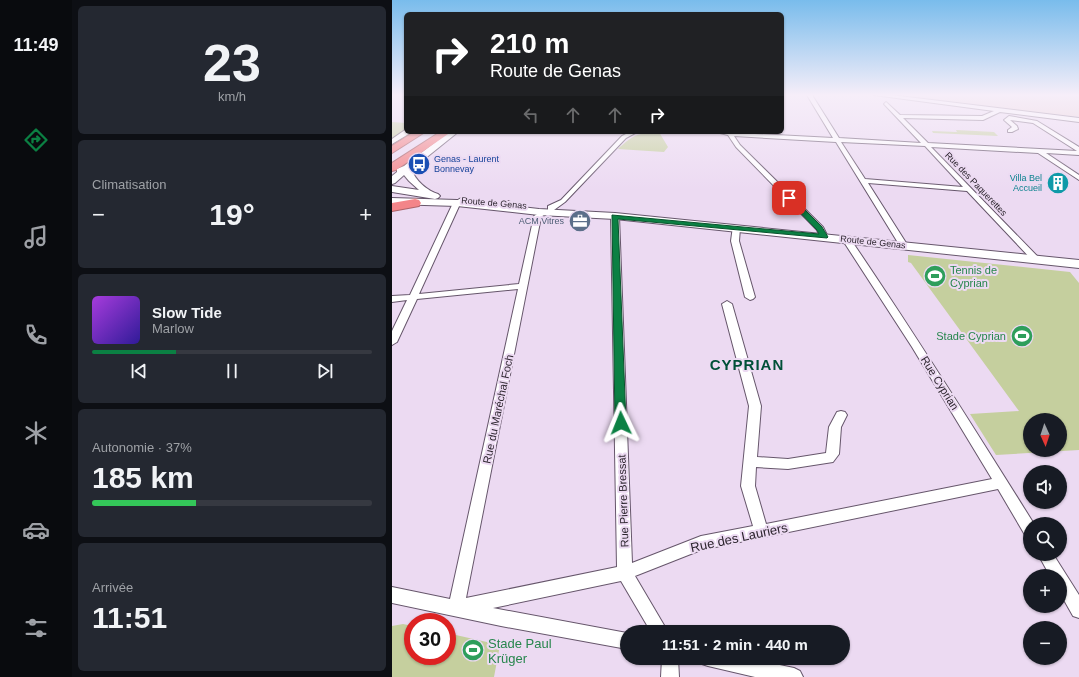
<!DOCTYPE html>
<html lang="fr">
<head>
<meta charset="utf-8">
<style>
  body { margin:0; font-family:Arial,sans-serif; background:#242831; color:#f1f3f6; height:100vh; display:flex; flex-direction:column; font-size:15px; white-space:nowrap }
  * { box-sizing:border-box; margin:0 }
  p { font-size:13px; color:#9ea1a6 }
  .icon { flex:none; width:22px; height:22px; fill:none; stroke:currentColor; stroke-width:2; stroke-linecap:round; stroke-linejoin:round }
  .map { position:relative; flex:1; overflow:hidden }
  .drawer { display:flex; flex-direction:column; gap:6px; padding:6px; background:#0d0f14; width:320px }
  .drawer>* { flex:none }
  .hud { position:absolute; left:12px; top:12px; width:380px; height:122px; border-radius:6px; box-shadow:0 1px 3px #0004; background:#202124; color:#fff; overflow:hidden }
  .needle { width:26px; rotate:177deg }
  .fabs { position:absolute; left:631px; top:413px; display:grid; gap:8px }
  .fabs a { display:grid; place-items:center; width:44px; height:44px; border-radius:50%; background:#171b24; box-shadow:0 1px 3px #0004; font-size:20px }
  .speed { position:absolute; left:12px; top:613px; display:flex; gap:8px; font-size:20px; font-weight:700; text-align:center }
  .speed>* { display:grid; place-content:center; width:52px; height:52px; border-radius:50%; background:#171b24; box-shadow:0 1px 3px #0004; line-height:1 }
  .speed .limit { border:6px solid #d22; background:#fff; color:#111 }
  .pin { position:absolute; display:grid; place-items:center; width:34px; height:34px; color:#fff; margin:-17px; border-radius:8px; box-shadow:0 2px 6px #0006 }
  .me { position:absolute; width:44px; margin:-22px; rotate:358deg; stroke-linejoin:round; filter:drop-shadow(0 0 3px #0008) }
  .turn { display:flex; align-items:center; gap:14px; height:84px; padding:0 20px; font-size:18px }
  .turn .icon { width:52px; height:52px; stroke-width:2.5 }
  .turn b { display:block; font-size:28px; line-height:34px }
  .lanes { display:flex; align-items:center; height:38px; padding:0 20px; background:#0003; justify-content:center; gap:20px; direction:ltr }
  .lanes .off { opacity:.35 }
  .big { font-size:30px; font-weight:800; line-height:1.1 }
  .drawer .card { flex:1; display:flex; flex-direction:column; justify-content:center; gap:6px; min-width:0; padding:0 14px; border-radius:6px; background:#242831 }
  .drawer .dial { align-items:center; gap:0 }
  .dial b { font-size:52px; line-height:1 }
  .song { display:flex; align-items:center; gap:12px }
  .cover { width:48px; height:48px; border-radius:6px; background:linear-gradient(135deg,hsl(280 70% 55%),hsl(250 70% 35%)) }
  .played { height:4px; border-radius:2px; background:linear-gradient(90deg,#0b8043 30%,#363941 30%) }
  .keys { display:flex; justify-content:space-around; direction:ltr }
  .heat { display:flex; justify-content:space-between; align-items:center; font-size:22px; direction:ltr }
  .charge { height:6px; border-radius:3px; background:linear-gradient(90deg,#34c759 37%,#363941 0) }
  .trip { position:absolute; left:228px; top:625px; width:230px; height:40px; border-radius:20px; background:#171b24; box-shadow:0 1px 3px #0004; font-weight:800; line-height:40px; text-align:center }
  main { display:flex; flex:1; min-height:0 }
  .menu { display:flex; flex-direction:column; width:72px; justify-content:space-around; align-items:center; background:#090b0e; color:#9ea1a6 }
  .menu .icon { width:28px; height:28px }
  .menu .current { color:#0b8043 }
  .menu b { font-size:18px; color:#f1f3f6 }
  .map>svg:first-child { display:block }
</style>
</head>
<body>
<main>
<nav class="menu">
<b>11:49</b>
<svg class="icon current" aria-label="directions" viewBox="0 0 24 24"><path d="M12 3l9 9-9 9-9-9zM9 14v-3h6M13 9l2 2-2 2"/></svg>
<svg class="icon" aria-label="music" viewBox="0 0 24 24"><path d="M9 18V5l10-2v13"/><circle cx="6" cy="18" r="3"/><circle cx="16" cy="16" r="3"/></svg>
<svg class="icon" aria-label="phone" viewBox="0 0 24 24"><path d="M5 4h4l2 5-3 2q2 4 5 5l2-3 5 2v4C11 20 4 13 5 4z"/></svg>
<svg class="icon" aria-label="climate" viewBox="0 0 24 24"><path d="M12 3v18M4 7l16 10M4 17L20 7"/></svg>
<svg class="icon" aria-label="car" viewBox="0 0 24 24"><path d="M5 17H2v-5l4-1 3-4h7l3 4 3 1v5h-3M9 17h6M6 11h13"/><circle cx="7" cy="17" r="2"/><circle cx="17" cy="17" r="2"/></svg>
<svg class="icon" aria-label="filters" viewBox="0 0 24 24"><path d="M4 7h16M4 17h16"/><circle cx="9" cy="7" r="2"/><circle cx="15" cy="17" r="2"/></svg>
</nav>
<section class="drawer">
<div class="card dial"><b>23</b><p>km/h</p></div>
<div class="card"><p>Climatisation</p>
<div class="heat"><a>−</a><b class="big">19°</b><a>+</a></div>
</div>
<div class="card">
<div class="song"><i class="cover"></i><div><b>Slow Tide</b><p>Marlow</p></div></div>
<div class="played"></div>
<div class="keys"><svg class="icon" aria-label="previous" viewBox="0 0 24 24"><path d="M18 5L8 12l10 7zM5 5v14"/></svg><svg class="icon" aria-label="pause" viewBox="0 0 24 24"><path d="M8 5v14M16 5v14"/></svg><svg class="icon" aria-label="next" viewBox="0 0 24 24"><path d="M6 5l10 7-10 7zM19 5v14"/></svg></div>
</div>
<div class="card"><p>Autonomie · 37%</p><b class="big">185 km</b><div class="charge"></div></div>
<div class="card"><p>Arrivée</p><b class="big">11:51</b></div>
</section>
<div class="map">
<svg width="687" height="677" viewBox="0 0 687 677">
  <rect width="100%" height="100%" fill="#ecdaf2"/>
  <path fill="#ead0d1" d="M 500,95 L 687,95 L 687,117 L 625,110 Z"/>
  <path fill="#c5cf9e" fill-rule="evenodd" d="M 0,122 L 14,123 L 14,130 L 0,138 Z
    M 564,130 L 602,132 L 606,136 L 541,133 L 540,131 L 565,132 Z
    M 261,132 L 267,132 L 276,147 L 272,152 L 226,149 C 239,137 243,134 261,132 Z
    M 516,255 L 678,272 L 687,283 L 687,450 L 604,455 L 578,414 L 627,411 L 519,263 L 516,262 ZM 638,420 L 668,420 L 668,450 L 638,450 Z
    M 11,624 L 21,626 L 21,656 L 55,656 L 55,633 L 108,645 L 102,677 L 0,677 L 0,626 Z"/>
  <g fill="none" stroke-linecap="round" stroke-linejoin="round">
    <g stroke="#66566b" stroke-width="2">
      <path id="street" d="M 415,95 L 420,95 L 447,138 L 529,143 L 492,104 L 494,102 L 508,115 L 590,116 L 602,111 L 482,95 L 499,95 L 687,118 L 687,122 L 608,112 L 591,120 L 511,118 L 536,143 L 685,151 L 641,123 L 618,120 L 625,126 L 626,129 L 620,132 L 616,132 L 616,130 L 620,127 L 612,120 L 617,116 L 645,121 L 687,147 L 687,155 L 654,153 L 687,175 L 687,180 L 646,153 L 539,147 L 648,259 L 644,261 L 641,261 L 575,191 L 476,183 L 516,246 L 512,248 L 508,246 L 444,142 L 342,136 L 348,145 L 431,227 L 436,237 L 432,239 L 429,239 L 425,230 L 344,147 L 336,135 L 324,132 L 441,138 ZM 449,142 L 533,146 L 571,187 L 473,179 Z
        M 238,132 L 245,132 L 234,138 L 173,202 L 162,210 L 156,210 L 156,206 L 169,200 L 230,136 Z
        M 69,198 L 72,200 L 68,204 L 27,294 L 127,284 L 142,216 L 152,210 L 156,212 L 149,217 L 74,598 L 225,567 L 219,216 L 223,214 L 227,216 L 240,563 L 309,536 L 361,526 L 349,486 L 357,406 L 330,304 L 335,301 L 340,304 L 369,406 L 365,457 L 396,459 L 434,453 L 437,427 L 445,412 L 449,411 L 453,412 L 455,415 L 449,427 L 447,454 L 441,462 L 396,469 L 364,467 L 363,486 L 374,524 L 600,479 L 520,347 L 450,239 L 454,237 L 457,237 C 521,331 582,428 642,524 L 638,524 L 638,536 L 633,535 L 606,489 L 309,550 L 243,576 L 276,632 L 259,632 L 229,581 L 101,608 L 235,633 L 235,649 L 109,626 L 0,603 L 0,587 L 58,599 L 126,289 L 25,299 L 5,342 L 0,345 L 0,331 L 15,300 L 0,302 L 0,296 L 18,295 L 61,203 Z
        M 116,201 L 118,202 L 118,204 L 98,209 L 94,207 Z
        M 341,226 L 344,226 L 348,228 L 347,241 L 363,297 L 361,299 L 358,300 L 353,297 L 339,241 Z
        M 646,554 L 661,554 L 687,595 L 687,618 L 681,616 L 668,593 L 668,576 L 658,576 Z
        M 270,658 L 286,658 L 287,677 L 269,677 Z
        M 308,658 L 355,658 L 402,668 L 408,671 L 411,677 L 363,677 L 316,666 L 310,664 Z"/>
    </g>
    <g stroke="#66566b" stroke-width="2">
      <path id="secondary" d="M 13,130 L 14,132 L 20,132 L 0,144 L 0,139 Z
        M 57,132 L 66,132 L 20,169 C 22,180 36,191 46,194 L 48,196 L 46,198 L 43,199 L 0,192 L 0,186 L 27,190 L 17,181 L 12,175 L 3,183 L 0,184 L 0,176 L 5,172 L 5,169 L 12,166 Z
        M 0,198 L 65,200 L 147,209 L 223,213 L 687,260 L 687,268 L 223,219 L 147,215 L 65,206 L 0,204 Z"/>
    </g>
    <g stroke="#ad6369" stroke-width="2">
      <path id="highway" d="M 22,132 L 33,132 L 0,153 L 0,146 Z
        M 48,132 L 59,132 L 4,170 L 0,171 L 0,163 Z
        M 23,199 L 27,200 L 29,203 L 27,206 L 0,211 L 0,203 Z"/>
    </g>
    <use href="#street" fill="#fff" fill-rule="evenodd"/>
    <use href="#secondary" fill="#fff" fill-rule="evenodd"/>
    <use href="#highway" fill="#f38589" fill-rule="evenodd"/>
  </g>
  <linearGradient id="sky" x2="0" y2="1"><stop stop-color="#79bcec"/><stop offset="0.5" stop-color="#f6eef9"/><stop offset="1" stop-color="#f6eef9" stop-opacity="0"/></linearGradient>
  <rect width="687" height="190" fill="url(#sky)"/>
  <path fill="#0b8043" stroke="#07532c" d="M 395,196 L 399,196 L 430,227 L 436,237 L 435,238 L 226,219 L 234,423 L 233,426 L 229,427 L 225,426 L 223,423 L 220,215 L 427,234 L 425,230 L 395,199 Z"/>
  <defs>
    <g id="bus-disc" transform="scale(1.15)"><circle r="9.5" fill="#1a4fb4" stroke="#ecdaf2"/><path d="M-5-6H5V4H4V6H2V4H-2V6H-4V4H-5ZM-3.5-4V0h7V-4ZM-3.5 1.2v1.5H-2V1.2ZM2 1.2v1.5H3.5V1.2Z" fill="#fff"/></g>
    <g id="building-disc" transform="scale(1.15)"><circle r="9.5" fill="#0f9aa8" stroke="#ecdaf2"/><path d="M-4-6H4V6H1V3H-1V6H-4ZM-2.5-4.3h1.7v1.8h-1.7ZM.8-4.3h1.7v1.8H.8ZM-2.5-1h1.7V.8h-1.7ZM.8-1h1.7V.8H.8Z" fill="#fff"/></g>
    <g id="office-disc" transform="scale(1.15)"><circle r="9.5" fill="#5c6f8a" stroke="#ecdaf2"/><path d="M-6-3h4V-5.5h4V-3h4V5H-6ZM-1-4.5V-3h2v-1.5ZM-6 0V1H6V0Z" fill="#fff"/></g>
    <g id="stadium-disc" transform="scale(1.15)"><circle r="9.5" fill="#2e9e5b" stroke="#ecdaf2"/><path d="M0-5a6.5 5 0 1 0 0 10a6.5 5 0 1 0 0-10ZM-3.5-1.8h7v3.6h-7Z" fill="#fff"/></g>
  </defs>
  <g fill-rule="evenodd">
    <use href="#bus-disc" x="27" y="164"/>
    <use href="#building-disc" x="666" y="183"/>
    <use href="#office-disc" x="188" y="221"/>
    <use href="#stadium-disc" x="543" y="276"/>
    <use href="#stadium-disc" x="630" y="336"/>
    <use href="#stadium-disc" x="81" y="650"/>
  </g>
  <g text-anchor="middle" stroke-width="4" stroke-linejoin="round" paint-order="stroke">
    <g font-size="9" fill="#164399" stroke="#ecdaf2" text-anchor="start">
      <text x="42" y="162">Genas - Laurent<tspan x="42" dy="10">Bonnevay</tspan></text>
    </g>
    <g font-size="9" fill="#0d838f" stroke="#ecdaf2" text-anchor="end">
      <text x="650" y="181">Villa Bel<tspan x="650" dy="10">Accueil</tspan></text>
    </g>
    <g font-size="9" fill="#2c252e" stroke="#ecdaf2">
      <text transform="translate(584 184) rotate(46)" y="3">Rue des Paquerettes</text>
      <text transform="translate(102 203) rotate(5)" y="3">Route de Genas</text>
      <text transform="translate(481 242) rotate(6)" y="3">Route de Genas</text>
    </g>
    <g font-size="9" fill="#4e5e75" stroke="#ecdaf2" text-anchor="end">
      <text x="172" y="224">ACM Vitres</text>
    </g>
    <g font-size="11" fill="#27864d" stroke="#ecdaf2" text-anchor="start">
      <text x="558" y="274">Tennis de<tspan x="558" dy="13">Cyprian</tspan></text>
      <text x="614" y="340" text-anchor="end">Stade Cyprian</text>
    </g>
    <g font-size="11" fill="#2c252e" stroke="#ecdaf2">
      <text transform="translate(548 383) rotate(58)" y="4">Rue Cyprian</text>
      <text transform="translate(106 409) rotate(-78)" y="4">Rue du Maréchal Foch</text>
      <text transform="translate(231 501) rotate(-92)" y="4">Rue Pierre Bressat</text>
    </g>
    <g font-size="13" fill="#2c252e" stroke="#ecdaf2">
      <text transform="translate(347 537) rotate(-12)" y="5">Rue des Lauriers</text>
    </g>
    <g font-size="13" fill="#27864d" stroke="#ecdaf2" text-anchor="start">
      <text x="96" y="648">Stade Paul<tspan x="96" dy="15">Krüger</tspan></text>
    </g>
    <g font-size="15" font-weight="bold" letter-spacing="1" fill="#005038" stroke="#ecdaf2">
      <text x="355" y="370">CYPRIAN</text>
    </g>
  </g>
</svg>
<div class="fabs">
<a><svg class="needle" viewBox="-14 -14 28 28"><path d="M0-13l5 13h-10z" fill="#e53935"/><path d="M0 13l5-13h-10z" fill="#9ea1a6"/></svg></a>
<a><svg class="icon" aria-label="sound" viewBox="0 0 24 24"><path d="M4 9h4l5-4v14l-5-4H4zM17 9q2 3 0 6"/></svg></a>
<a><svg class="icon" aria-label="search" viewBox="0 0 24 24"><circle cx="10" cy="10" r="6"/><path d="M15 15l6 6"/></svg></a>
<a>+</a>
<a>−</a>
</div>
<div class="speed"><div class="limit">30</div></div>
<div class="pin" style="left:397px;top:198px;background:#d93025"><svg class="icon" aria-label="arrive" viewBox="0 0 24 24"><path d="M6 21V4h12l-3 4 3 4H6"/></svg></div>
<svg class="me" style="left:229px;top:423px" viewBox="-20 -20 40 40"><path d="M0-17L14 15 0 8-14 15z" fill="#0b8043" stroke="#fff" stroke-width="4"/></svg>
<div class="trip">11:51 · 2 min · 440 m</div>
<div class="hud">
<div class="turn"><svg class="icon" aria-label="right" viewBox="0 0 24 24"><path d="M7 20v-9h11M14 6l5 5-5 5"/></svg><div><b>210 m</b>Route de Genas</div></div>
<div class="lanes"><svg class="icon off" aria-label="left" viewBox="0 0 24 24"><path d="M17 20v-9H6M10 6l-5 5 5 5"/></svg><svg class="icon off" aria-label="ahead" viewBox="0 0 24 24"><path d="M12 20V5M6 11l6-6 6 6"/></svg><svg class="icon off" aria-label="ahead" viewBox="0 0 24 24"><path d="M12 20V5M6 11l6-6 6 6"/></svg><svg class="icon" aria-label="right" viewBox="0 0 24 24"><path d="M7 20v-9h11M14 6l5 5-5 5"/></svg></div>
</div>
</div>
</main>
</body>
</html>
